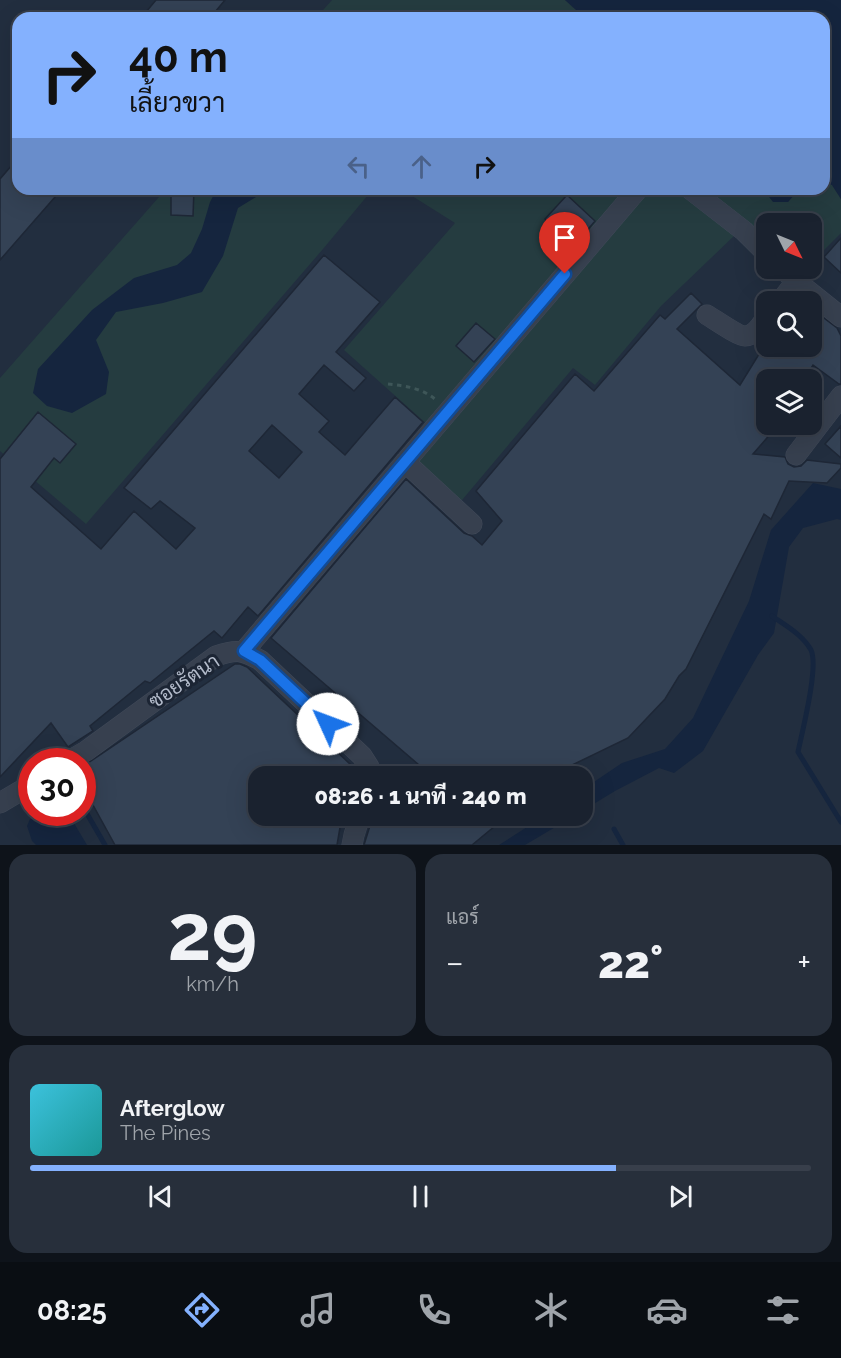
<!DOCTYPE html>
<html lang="th">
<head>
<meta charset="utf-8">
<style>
  body { margin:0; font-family:Raleway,Sarabun,sans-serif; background:#272f3b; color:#f1f3f6; height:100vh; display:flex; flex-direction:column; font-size:22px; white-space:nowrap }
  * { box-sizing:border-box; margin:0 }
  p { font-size:20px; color:#9fa4aa }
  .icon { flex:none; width:33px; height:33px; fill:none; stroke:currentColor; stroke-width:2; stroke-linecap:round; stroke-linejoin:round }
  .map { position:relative; height:845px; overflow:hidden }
  .details { display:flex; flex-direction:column; gap:9px; padding:9px; background:#0e131a; flex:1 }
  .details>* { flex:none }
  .guide { position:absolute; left:12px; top:12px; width:818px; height:183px; border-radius:18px; box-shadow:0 6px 24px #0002,0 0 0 2px #383f4b; background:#84b1fe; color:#111; overflow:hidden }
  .needle { width:39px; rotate:133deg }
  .tools { position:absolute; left:756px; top:213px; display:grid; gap:12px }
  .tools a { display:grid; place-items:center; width:66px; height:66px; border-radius:12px; background:#1a222f; box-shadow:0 6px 24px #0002,0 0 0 2px #383f4b; font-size:30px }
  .speed { position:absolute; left:18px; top:748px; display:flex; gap:12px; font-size:30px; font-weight:700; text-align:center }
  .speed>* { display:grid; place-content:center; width:78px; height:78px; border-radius:50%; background:#1a222f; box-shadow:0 6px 24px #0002,0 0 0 2px #383f4b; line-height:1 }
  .speed .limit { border:9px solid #d22; background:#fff; color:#111 }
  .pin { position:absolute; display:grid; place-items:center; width:51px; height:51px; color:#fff; margin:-62px -26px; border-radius:50% 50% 50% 0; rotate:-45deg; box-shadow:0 0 6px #0007 }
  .pin .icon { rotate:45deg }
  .me { position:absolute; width:66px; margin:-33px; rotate:313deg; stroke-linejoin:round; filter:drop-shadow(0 0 4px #0008) }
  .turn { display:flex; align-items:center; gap:21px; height:126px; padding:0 18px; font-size:27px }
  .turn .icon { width:78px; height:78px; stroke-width:2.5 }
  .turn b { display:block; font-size:42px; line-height:51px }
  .lanes { display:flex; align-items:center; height:57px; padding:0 18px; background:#0003; justify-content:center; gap:30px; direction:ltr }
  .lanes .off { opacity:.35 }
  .big { font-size:45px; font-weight:800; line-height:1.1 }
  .details .widget { flex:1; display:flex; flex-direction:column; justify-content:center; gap:9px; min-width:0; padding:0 21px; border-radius:18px; background:#272f3b }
  .details .dial { align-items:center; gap:0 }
  .dial b { font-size:78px; line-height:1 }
  .song { display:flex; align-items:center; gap:18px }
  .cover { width:72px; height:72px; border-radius:9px; background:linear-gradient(135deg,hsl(190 70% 55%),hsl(180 70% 35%)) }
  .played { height:6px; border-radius:3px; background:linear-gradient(90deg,#84b1fe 75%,#383f4b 75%) }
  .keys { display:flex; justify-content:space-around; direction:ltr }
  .heat { display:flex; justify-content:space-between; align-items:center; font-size:33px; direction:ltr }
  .details .tiles { flex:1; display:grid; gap:9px; grid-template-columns:1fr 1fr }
  .widget:last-child { grid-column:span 2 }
  .trip { position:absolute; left:248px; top:766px; width:345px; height:60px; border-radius:18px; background:#1a222f; box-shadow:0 6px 24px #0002,0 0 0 2px #383f4b; font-weight:800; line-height:60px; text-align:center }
  .menu { display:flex; height:96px; justify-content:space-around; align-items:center; background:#0a0e13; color:#9fa4aa }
  .menu .icon { width:42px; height:42px }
  .menu .on { color:#84b1fe }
  .menu b { font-size:27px; color:#f1f3f6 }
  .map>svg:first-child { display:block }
</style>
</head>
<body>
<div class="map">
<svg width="841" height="845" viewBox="0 0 841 845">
  <rect width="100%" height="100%" fill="#222e3f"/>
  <path fill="#253c40" d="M 332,0 L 565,0 L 585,18 L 316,18 Z
    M 824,182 L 832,185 L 841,199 L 841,233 L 812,262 L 812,224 L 766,224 L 766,239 L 703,189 L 763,189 L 774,202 L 788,202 L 799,189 L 824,189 Z
    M 166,189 L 373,189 L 323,249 L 86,524 L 0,451 L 0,378 Z
    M 401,189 L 640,189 L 430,427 L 344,350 L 455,223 Z
    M 649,189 L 676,189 L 735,235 L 661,306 L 595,385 L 573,368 L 452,512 L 403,473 Z"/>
  <path fill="#15253e" d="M 565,0 L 841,0 L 841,199 L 832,185 L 824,182 L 824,18 L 585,18 Z
    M 217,189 L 269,189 L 238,208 L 223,256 L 202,292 L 163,303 L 116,312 L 96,340 L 109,372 L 106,394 L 72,413 L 47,406 L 33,393 L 38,369 L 92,310 L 134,278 L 177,265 L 191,253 L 202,229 L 210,202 Z
    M 763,189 L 799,189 L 788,202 L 773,202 Z
    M 813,483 L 841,489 L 841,520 L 837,519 L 803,528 L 789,547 L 774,633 L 758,655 L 703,751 L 674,773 L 659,768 L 615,791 L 582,811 L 582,790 L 622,763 L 665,749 L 693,718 L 749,601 L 771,530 Z
    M 38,813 L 68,813 L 87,845 L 36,845 L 32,841 L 27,826 L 30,819 Z
    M 544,816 L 574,816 L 525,845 L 499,845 Z"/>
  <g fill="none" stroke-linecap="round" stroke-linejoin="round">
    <path stroke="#15253e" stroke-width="5" d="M 772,616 C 785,625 803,635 811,650 C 819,667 802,732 798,752 L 841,822
      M 82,805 L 105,845
      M 614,829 L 623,845"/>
  </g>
  <path fill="#344255" stroke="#1e2736" stroke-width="1.5" fill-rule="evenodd" d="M 156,0 L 225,0 L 210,18 L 141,18 Z
    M 18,158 L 18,189 L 62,189 L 0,260 L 0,179 Z
    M 171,189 L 194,189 L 193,216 L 171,215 Z
    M 567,195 L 595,221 L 574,246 L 545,219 Z
    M 841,238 L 841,273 L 824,257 Z
    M 324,255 L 380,302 L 336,352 L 366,378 L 354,391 L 324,365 L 299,394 L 329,421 L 319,432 L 345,455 L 395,397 L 423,422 L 258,616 L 248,607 L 222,638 L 214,631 L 150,683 L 145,681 L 90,726 L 93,731 L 68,747 L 51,723 L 0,777 L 0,459 L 38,412 L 76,444 L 60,463 L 54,458 L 31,487 L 101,549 L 134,511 L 176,549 L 195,528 L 160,501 L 151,509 L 124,488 ZM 272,425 L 302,452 L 279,478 L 249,451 Z
    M 691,293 L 702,304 L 677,329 L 740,385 L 764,346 L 812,346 L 812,309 L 837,328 L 841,336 L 841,384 L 839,384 L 813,365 L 804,380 L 766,380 L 766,424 L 779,424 L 753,454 L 785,457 L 788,464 L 794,467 L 801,466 L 807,460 L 841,464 L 841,468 L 827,483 L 789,481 L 771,519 L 764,514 L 686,669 L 679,676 L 665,699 L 628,738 L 568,767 L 556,777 L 433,777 L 271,638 L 406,479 L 464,533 L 472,536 L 482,545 L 502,521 L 476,491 L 575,374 L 594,391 L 660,315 L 665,319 Z
    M 476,323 L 495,339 L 474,362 L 456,346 Z
    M 841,426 L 841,458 L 825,444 Z
    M 235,664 L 240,664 L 247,667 L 351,765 L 349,777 L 258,777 L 258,816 L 342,816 L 337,845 L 115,845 L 82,785 L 82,767 Z
    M 373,816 L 507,816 L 472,845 L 364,845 Z"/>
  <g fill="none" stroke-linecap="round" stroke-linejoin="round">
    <g stroke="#404958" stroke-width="21">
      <path id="minor" d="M 690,189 L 744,231 L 766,253
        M 782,268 L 796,281 L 841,317
        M 780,302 L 796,281
        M 707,315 C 714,319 738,336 745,336 C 755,336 761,325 766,318
        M 796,455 L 841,396
        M 405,462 L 472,524
        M 244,651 L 638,189
        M 67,762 L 86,751 L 216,656 C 237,649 241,650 260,660 L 362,756 L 369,767 L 371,777
        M 0,803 L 32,784
        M 352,845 L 354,835 L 360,816"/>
    </g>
    <path stroke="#3e5658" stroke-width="3" stroke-dasharray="4.5 4.5" stroke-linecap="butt" d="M 388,384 C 406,386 422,388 436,400"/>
    <use href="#minor" stroke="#37404f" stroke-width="20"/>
  </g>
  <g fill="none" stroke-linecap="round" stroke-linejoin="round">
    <g stroke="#114b97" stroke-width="15">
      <path id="route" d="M 328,724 L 260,660 L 244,651 L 565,274"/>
    </g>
    <use href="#route" stroke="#1a73e8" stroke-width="10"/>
  </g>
  <g text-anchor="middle" stroke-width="6" stroke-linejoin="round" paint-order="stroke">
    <g font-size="20" fill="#b3bbca" stroke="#1c2534">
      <text transform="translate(184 681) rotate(-34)" y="7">ซอยรัตนา</text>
    </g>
  </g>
</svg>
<div class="tools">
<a><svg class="needle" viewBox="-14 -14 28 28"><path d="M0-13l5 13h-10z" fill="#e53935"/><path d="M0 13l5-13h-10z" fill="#9fa4aa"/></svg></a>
<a><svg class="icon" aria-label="search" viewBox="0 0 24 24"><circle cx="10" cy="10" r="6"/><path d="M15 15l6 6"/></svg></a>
<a><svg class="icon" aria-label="layers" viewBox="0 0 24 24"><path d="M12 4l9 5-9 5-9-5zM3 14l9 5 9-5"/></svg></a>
</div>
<div class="speed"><div class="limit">30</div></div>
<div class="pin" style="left:565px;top:274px;background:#d93025"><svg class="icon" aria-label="arrive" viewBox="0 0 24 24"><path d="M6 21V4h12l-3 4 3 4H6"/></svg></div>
<svg class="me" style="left:328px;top:724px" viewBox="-20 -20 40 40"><circle r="19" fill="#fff"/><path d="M0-13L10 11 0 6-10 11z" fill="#1a73e8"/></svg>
<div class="trip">08:26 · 1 นาที · 240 m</div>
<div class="guide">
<div class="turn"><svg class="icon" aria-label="right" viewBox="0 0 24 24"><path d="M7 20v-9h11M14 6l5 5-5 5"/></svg><div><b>40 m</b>เลี้ยวขวา</div></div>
<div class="lanes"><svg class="icon off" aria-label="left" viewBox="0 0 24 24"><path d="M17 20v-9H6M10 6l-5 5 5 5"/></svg><svg class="icon off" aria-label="ahead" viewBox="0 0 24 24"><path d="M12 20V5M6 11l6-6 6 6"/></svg><svg class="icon" aria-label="right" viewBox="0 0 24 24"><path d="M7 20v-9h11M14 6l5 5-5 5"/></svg></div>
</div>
</div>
<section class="details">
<div class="tiles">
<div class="widget dial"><b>29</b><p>km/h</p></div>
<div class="widget"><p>แอร์</p>
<div class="heat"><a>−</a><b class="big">22°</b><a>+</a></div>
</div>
<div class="widget">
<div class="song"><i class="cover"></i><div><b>Afterglow</b><p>The Pines</p></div></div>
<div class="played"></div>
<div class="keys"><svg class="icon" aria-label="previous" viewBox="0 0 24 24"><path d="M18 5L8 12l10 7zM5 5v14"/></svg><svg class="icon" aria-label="pause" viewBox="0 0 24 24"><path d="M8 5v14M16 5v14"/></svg><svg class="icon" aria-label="next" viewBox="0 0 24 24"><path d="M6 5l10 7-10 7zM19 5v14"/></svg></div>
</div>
</div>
</section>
<nav class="menu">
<b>08:25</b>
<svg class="icon on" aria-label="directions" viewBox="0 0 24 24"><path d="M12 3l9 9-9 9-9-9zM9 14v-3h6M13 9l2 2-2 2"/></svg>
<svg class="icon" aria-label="music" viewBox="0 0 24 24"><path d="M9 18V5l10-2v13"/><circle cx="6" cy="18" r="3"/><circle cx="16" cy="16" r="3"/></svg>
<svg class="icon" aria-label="phone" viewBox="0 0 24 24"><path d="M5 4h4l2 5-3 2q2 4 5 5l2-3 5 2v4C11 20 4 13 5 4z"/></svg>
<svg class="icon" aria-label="climate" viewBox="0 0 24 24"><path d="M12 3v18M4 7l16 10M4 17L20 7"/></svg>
<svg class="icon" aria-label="car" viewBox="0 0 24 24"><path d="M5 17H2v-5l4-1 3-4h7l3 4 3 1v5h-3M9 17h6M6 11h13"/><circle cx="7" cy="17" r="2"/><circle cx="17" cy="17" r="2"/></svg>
<svg class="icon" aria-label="filters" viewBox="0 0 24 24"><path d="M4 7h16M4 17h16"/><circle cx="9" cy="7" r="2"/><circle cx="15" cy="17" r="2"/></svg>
</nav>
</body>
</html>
